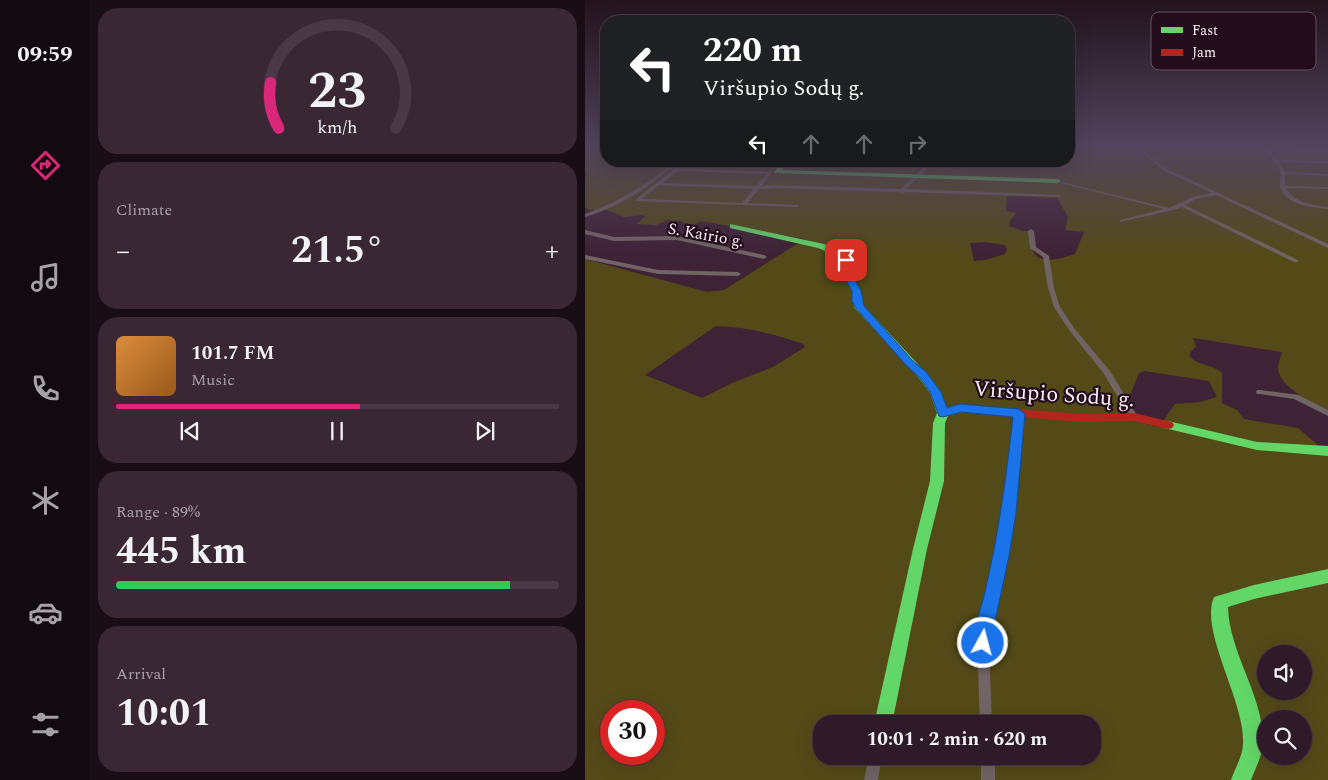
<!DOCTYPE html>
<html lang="en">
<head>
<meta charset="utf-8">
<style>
  body { margin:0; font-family:Spectral,serif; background:#3a2734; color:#f1f3f6; height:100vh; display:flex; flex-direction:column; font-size:19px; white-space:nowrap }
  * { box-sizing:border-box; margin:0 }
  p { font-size:16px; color:#a7a1a8 }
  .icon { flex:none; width:28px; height:28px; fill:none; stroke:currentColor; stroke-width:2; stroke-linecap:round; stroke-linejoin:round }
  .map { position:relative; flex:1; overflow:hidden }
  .details { display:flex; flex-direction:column; gap:8px; padding:8px; background:#190e16; width:495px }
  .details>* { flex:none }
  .top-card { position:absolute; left:15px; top:15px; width:475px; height:152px; border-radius:20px; box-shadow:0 5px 20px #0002,0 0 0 1px #493845; background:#202124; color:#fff; overflow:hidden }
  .fabs { position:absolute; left:672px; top:645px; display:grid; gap:10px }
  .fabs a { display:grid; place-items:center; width:55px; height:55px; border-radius:50%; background:#2e1a28; box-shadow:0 5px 20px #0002,0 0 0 1px #493845; font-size:25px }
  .speed { position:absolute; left:15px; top:700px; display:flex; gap:10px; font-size:25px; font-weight:700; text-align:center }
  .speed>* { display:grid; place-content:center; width:65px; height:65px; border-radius:50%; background:#2e1a28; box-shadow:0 5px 20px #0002,0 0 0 1px #493845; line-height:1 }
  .speed .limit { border:8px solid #d22; background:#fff; color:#111 }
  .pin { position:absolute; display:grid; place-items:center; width:42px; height:42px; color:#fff; margin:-21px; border-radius:10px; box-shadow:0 2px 8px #0006 }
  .me { position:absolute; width:55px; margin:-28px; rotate:7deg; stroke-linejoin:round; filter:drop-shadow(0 0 4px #0008) }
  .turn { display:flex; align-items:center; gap:18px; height:105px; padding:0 20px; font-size:22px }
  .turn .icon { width:65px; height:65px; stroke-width:2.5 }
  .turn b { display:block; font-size:35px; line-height:42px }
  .lanes { display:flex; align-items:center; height:48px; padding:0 20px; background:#0003; justify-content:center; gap:25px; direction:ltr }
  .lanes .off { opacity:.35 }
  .big { font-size:38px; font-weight:700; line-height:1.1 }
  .details .tile { flex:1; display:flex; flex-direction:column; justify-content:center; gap:8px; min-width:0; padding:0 18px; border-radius:20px; background:#3a2734 }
  .details .dial { align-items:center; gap:0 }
  .dial svg { height:130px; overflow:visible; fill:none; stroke:#493845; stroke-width:7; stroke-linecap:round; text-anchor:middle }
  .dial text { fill:#f1f3f6; stroke:none }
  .song { display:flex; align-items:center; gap:15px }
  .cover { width:60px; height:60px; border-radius:8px; background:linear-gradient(135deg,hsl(30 70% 55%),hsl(30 70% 35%)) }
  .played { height:5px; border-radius:2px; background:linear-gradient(90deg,#db2777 55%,#493845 55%) }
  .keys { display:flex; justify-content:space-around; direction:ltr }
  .heat { display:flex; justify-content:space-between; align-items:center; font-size:28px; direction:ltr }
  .charge { height:8px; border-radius:4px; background:linear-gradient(90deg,#34c759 89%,#493845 0) }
  .trip { position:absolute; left:228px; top:715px; width:288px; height:50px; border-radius:20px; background:#2e1a28; box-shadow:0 5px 20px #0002,0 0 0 1px #493845; font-weight:700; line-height:50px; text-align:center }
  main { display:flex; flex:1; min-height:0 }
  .dock { display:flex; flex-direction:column; width:90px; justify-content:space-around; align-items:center; background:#120a10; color:#a7a1a8 }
  .dock .icon { width:35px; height:35px }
  .dock .selected { color:#db2777 }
  .dock b { font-size:22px; color:#f1f3f6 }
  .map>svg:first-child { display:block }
</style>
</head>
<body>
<main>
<nav class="dock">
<b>09:59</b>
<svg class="icon selected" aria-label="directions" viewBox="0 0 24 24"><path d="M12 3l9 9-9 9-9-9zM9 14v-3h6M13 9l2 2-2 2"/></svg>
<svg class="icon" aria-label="music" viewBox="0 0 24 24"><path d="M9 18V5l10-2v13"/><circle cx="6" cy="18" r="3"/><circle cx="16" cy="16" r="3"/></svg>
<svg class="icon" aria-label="phone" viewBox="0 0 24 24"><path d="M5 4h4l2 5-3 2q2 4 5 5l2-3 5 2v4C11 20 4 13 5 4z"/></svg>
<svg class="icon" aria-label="climate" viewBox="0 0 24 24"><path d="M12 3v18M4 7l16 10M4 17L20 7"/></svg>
<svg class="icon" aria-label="car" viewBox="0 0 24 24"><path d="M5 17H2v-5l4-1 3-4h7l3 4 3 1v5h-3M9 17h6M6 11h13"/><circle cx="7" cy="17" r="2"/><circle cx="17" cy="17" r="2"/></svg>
<svg class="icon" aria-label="filters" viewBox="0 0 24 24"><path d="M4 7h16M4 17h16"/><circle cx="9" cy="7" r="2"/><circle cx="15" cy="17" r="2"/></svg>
</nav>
<section class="details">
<div class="tile dial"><svg viewBox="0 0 100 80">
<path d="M14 69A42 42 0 1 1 86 69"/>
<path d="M14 69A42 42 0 0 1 9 41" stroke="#db2777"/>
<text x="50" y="56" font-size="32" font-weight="700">23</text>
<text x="50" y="72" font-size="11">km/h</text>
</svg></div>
<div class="tile"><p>Climate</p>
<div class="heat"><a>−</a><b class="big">21.5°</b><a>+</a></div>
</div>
<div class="tile">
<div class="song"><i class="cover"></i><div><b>101.7 FM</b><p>Music</p></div></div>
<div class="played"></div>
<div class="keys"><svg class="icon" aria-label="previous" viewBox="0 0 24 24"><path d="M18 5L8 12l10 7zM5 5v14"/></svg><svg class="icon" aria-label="pause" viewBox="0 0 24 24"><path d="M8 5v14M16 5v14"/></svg><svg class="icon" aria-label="next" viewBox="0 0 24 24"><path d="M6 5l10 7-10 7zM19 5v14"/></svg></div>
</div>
<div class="tile"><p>Range · 89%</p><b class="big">445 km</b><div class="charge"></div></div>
<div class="tile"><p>Arrival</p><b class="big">10:01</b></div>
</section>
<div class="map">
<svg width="743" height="780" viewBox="0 0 743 780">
  <rect width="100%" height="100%" fill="#3e2235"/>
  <path fill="#544a18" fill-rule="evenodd" d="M 0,147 L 21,147 L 21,161 L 484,161 L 484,147 L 743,147 L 743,410 C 728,402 694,388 693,368 C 693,363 696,357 697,352 L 608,338 L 611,346 L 605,353 L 605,357 C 615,366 627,364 637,373 L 637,403 L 652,410 L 659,419 L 713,428 L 736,448 L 743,447 L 743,780 L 0,780 L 0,259 L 122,292 L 139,290 L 220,239 L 116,221 L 108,225 L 100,224 L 97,221 L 83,220 L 71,225 L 51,224 L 60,217 L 59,215 L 39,217 L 22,210 L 5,210 L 0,207 L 0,177 L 3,175 L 0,172 ZM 422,196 L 472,198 L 483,217 L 480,230 L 499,232 L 490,254 C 463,263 445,266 444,231 L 438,231 L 424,226 L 425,221 L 431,213 L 421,211 ZM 399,242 L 420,245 L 422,250 L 420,254 L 400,260 L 389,261 L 385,243 ZM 131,326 C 162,327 189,334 218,344 L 220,347 L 188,367 L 147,383 L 117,398 L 60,375 ZM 559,371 L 624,381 L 632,397 L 615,402 L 590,404 L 574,427 L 536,418 L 554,373 ZM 681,654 L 719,654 L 719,691 L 681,691 ZM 26,711 L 69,711 L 69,754 L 26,754 ZM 681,719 L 719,719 L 719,756 L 681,756 ZM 236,724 L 506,724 L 506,756 L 236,756 Z"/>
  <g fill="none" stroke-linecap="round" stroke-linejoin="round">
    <path fill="#716464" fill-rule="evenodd" d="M 550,147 L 554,147 L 580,168 L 743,244 L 743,248 L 631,195 L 611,199 L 600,205 L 713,260 L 713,262 L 709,262 L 597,207 L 592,209 L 535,222 L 535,220 L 579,209 L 475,183 L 477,182 L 584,208 L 608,197 L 627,193 L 578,170 Z
      M 679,147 L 743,150 L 743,152 L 685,150 L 692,160 L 743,161 L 743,163 L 694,162 L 700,172 L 743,174 L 743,176 L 700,174 L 700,186 L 743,187 L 743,189 L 701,188 C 709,203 728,205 743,207 L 743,209 C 727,207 700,206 695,186 C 694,181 697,176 695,170 C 691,162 683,155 679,147 Z
      M 90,161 L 95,161 L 87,168 L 186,172 L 186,174 L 176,186 L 179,186 L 181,185 L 316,189 L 342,164 L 277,161 L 328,161 L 479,166 L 481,167 L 479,168 L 347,164 L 321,189 L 476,195 L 476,196 L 474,197 L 319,192 L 316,193 L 314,192 L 187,188 L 185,189 L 174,189 L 162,203 L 211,205 L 213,205 L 213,207 L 51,201 L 51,199 L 88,170 L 84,170 C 59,190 31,208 0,217 L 0,214 C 33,202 63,184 90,161 ZM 93,171 L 182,174 L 171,186 L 77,183 ZM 74,185 L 169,189 L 157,203 L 57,199 Z
      M 104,161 L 159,163 L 178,161 L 159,165 Z
      M 446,229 L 449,231 L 451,247 L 464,256 L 469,288 L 475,307 L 489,328 L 525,371 L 553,417 L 552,419 L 546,419 L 519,374 L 484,330 L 469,307 L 463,288 L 458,257 L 445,248 L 443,231 Z
      M 0,230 L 29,237 L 92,236 L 179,255 L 182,257 L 179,259 L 92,240 L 29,241 L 0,234 Z
      M 0,255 L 73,270 L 153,272 L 156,274 L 153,276 L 73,274 L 0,259 Z
      M 672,390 L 675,390 L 714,395 L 743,410 L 743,416 L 709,399 L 675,394 L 672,394 L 671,392 Z
      M 434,411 L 438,414 L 429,513 L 422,556 L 406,618 L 404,643 L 407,724 L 395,724 L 392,643 L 396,618 L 412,556 L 419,513 L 430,414 Z
      M 284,756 L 297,756 L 293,780 L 279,780 Z
      M 396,756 L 410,756 L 410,780 L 396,780 Z"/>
    <path fill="#63d668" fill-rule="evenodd" d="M 198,161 L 204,161 L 197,170 L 473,179 L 476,181 L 473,183 L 190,173 L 189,172 Z
      M 145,224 L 239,244 L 261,253 L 268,264 L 270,280 L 276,291 L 279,306 L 342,374 L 356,392 L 362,408 L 375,404 L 419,408 L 425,412 L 419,416 L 375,412 L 363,416 L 360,423 L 359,481 L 342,549 L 307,724 L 289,724 L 328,549 L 345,481 L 348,423 L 352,413 L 345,393 L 334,378 L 269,307 L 268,291 L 262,280 L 260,264 L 255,257 L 233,248 L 145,228 Z
      M 583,421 L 672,442 L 743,446 L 743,456 L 672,450 L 579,428 L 577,425 L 579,422 Z
      M 743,569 L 743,583 L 669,599 L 643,607 C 644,655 683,702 677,747 C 676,759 670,769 666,780 L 646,780 C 650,768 658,756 658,743 C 660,701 614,631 629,597 L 669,585 Z"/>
    <path fill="#b3261e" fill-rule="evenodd" d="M 419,408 L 495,414 L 549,413 L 587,422 L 589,425 L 587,428 L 583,429 L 549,421 L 495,422 L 415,415 L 413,412 L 415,409 Z"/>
  </g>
  <linearGradient id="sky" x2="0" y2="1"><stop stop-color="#22131d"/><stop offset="0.57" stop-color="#52445c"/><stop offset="1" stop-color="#52445c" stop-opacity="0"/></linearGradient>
  <rect width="743" height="256" fill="url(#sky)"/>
  <path fill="#1a73e8" stroke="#114b97" d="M 261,257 L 265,260 L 270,280 L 276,291 L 279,306 L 327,360 L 342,373 L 356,392 L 362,408 L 375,404 L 434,409 L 440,414 L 431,513 L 424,556 L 404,649 L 398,651 L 392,649 C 386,635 394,614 398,600 C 413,539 421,479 428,417 L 376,412 L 358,417 L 354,416 L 345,392 L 335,378 L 320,364 L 270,307 L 267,301 L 267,291 L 261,280 L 257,260 Z"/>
  <g text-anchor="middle" stroke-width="4.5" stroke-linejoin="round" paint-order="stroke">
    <g font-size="16" fill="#fef0f8" stroke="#230c1b">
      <text transform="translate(121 234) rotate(10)" y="6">S. Kairio g.</text>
    </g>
    <g font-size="22" fill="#fef0f8" stroke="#230c1b">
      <text transform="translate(469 393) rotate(4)" y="8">Viršupio Sodų g.</text>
    </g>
  </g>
  <rect x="566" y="12" width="165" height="58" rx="8" fill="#230c1b" stroke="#65505d" stroke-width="1"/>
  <rect x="576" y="27" width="22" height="6" fill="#63d668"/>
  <rect x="576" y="49" width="22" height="7" fill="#b3261e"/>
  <g font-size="14" fill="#fef0f8">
    <text x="607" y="35">Fast</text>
    <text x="607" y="57">Jam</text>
  </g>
</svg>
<div class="fabs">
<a><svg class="icon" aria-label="sound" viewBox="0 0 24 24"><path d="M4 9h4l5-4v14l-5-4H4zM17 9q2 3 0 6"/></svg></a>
<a><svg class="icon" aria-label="search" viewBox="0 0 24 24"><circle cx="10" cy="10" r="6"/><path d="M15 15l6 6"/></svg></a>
</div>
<div class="speed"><div class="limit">30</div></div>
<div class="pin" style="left:261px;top:260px;background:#d93025"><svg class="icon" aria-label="arrive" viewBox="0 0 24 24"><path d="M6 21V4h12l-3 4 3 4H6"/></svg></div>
<svg class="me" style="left:398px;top:643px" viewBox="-20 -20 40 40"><circle r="17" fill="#1a73e8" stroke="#fff" stroke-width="3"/><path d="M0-11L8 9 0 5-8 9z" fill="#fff"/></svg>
<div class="trip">10:01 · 2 min · 620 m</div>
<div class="top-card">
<div class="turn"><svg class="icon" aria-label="left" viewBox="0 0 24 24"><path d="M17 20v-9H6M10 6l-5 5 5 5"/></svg><div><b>220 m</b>Viršupio Sodų g.</div></div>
<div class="lanes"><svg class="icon" aria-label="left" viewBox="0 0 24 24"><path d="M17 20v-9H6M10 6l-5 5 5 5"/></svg><svg class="icon off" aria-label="ahead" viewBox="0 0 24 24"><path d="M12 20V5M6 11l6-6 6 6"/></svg><svg class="icon off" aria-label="ahead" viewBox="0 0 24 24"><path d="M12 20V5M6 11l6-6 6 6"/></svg><svg class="icon off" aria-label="right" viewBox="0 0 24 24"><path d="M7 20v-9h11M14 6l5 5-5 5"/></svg></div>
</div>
</div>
</main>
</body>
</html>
